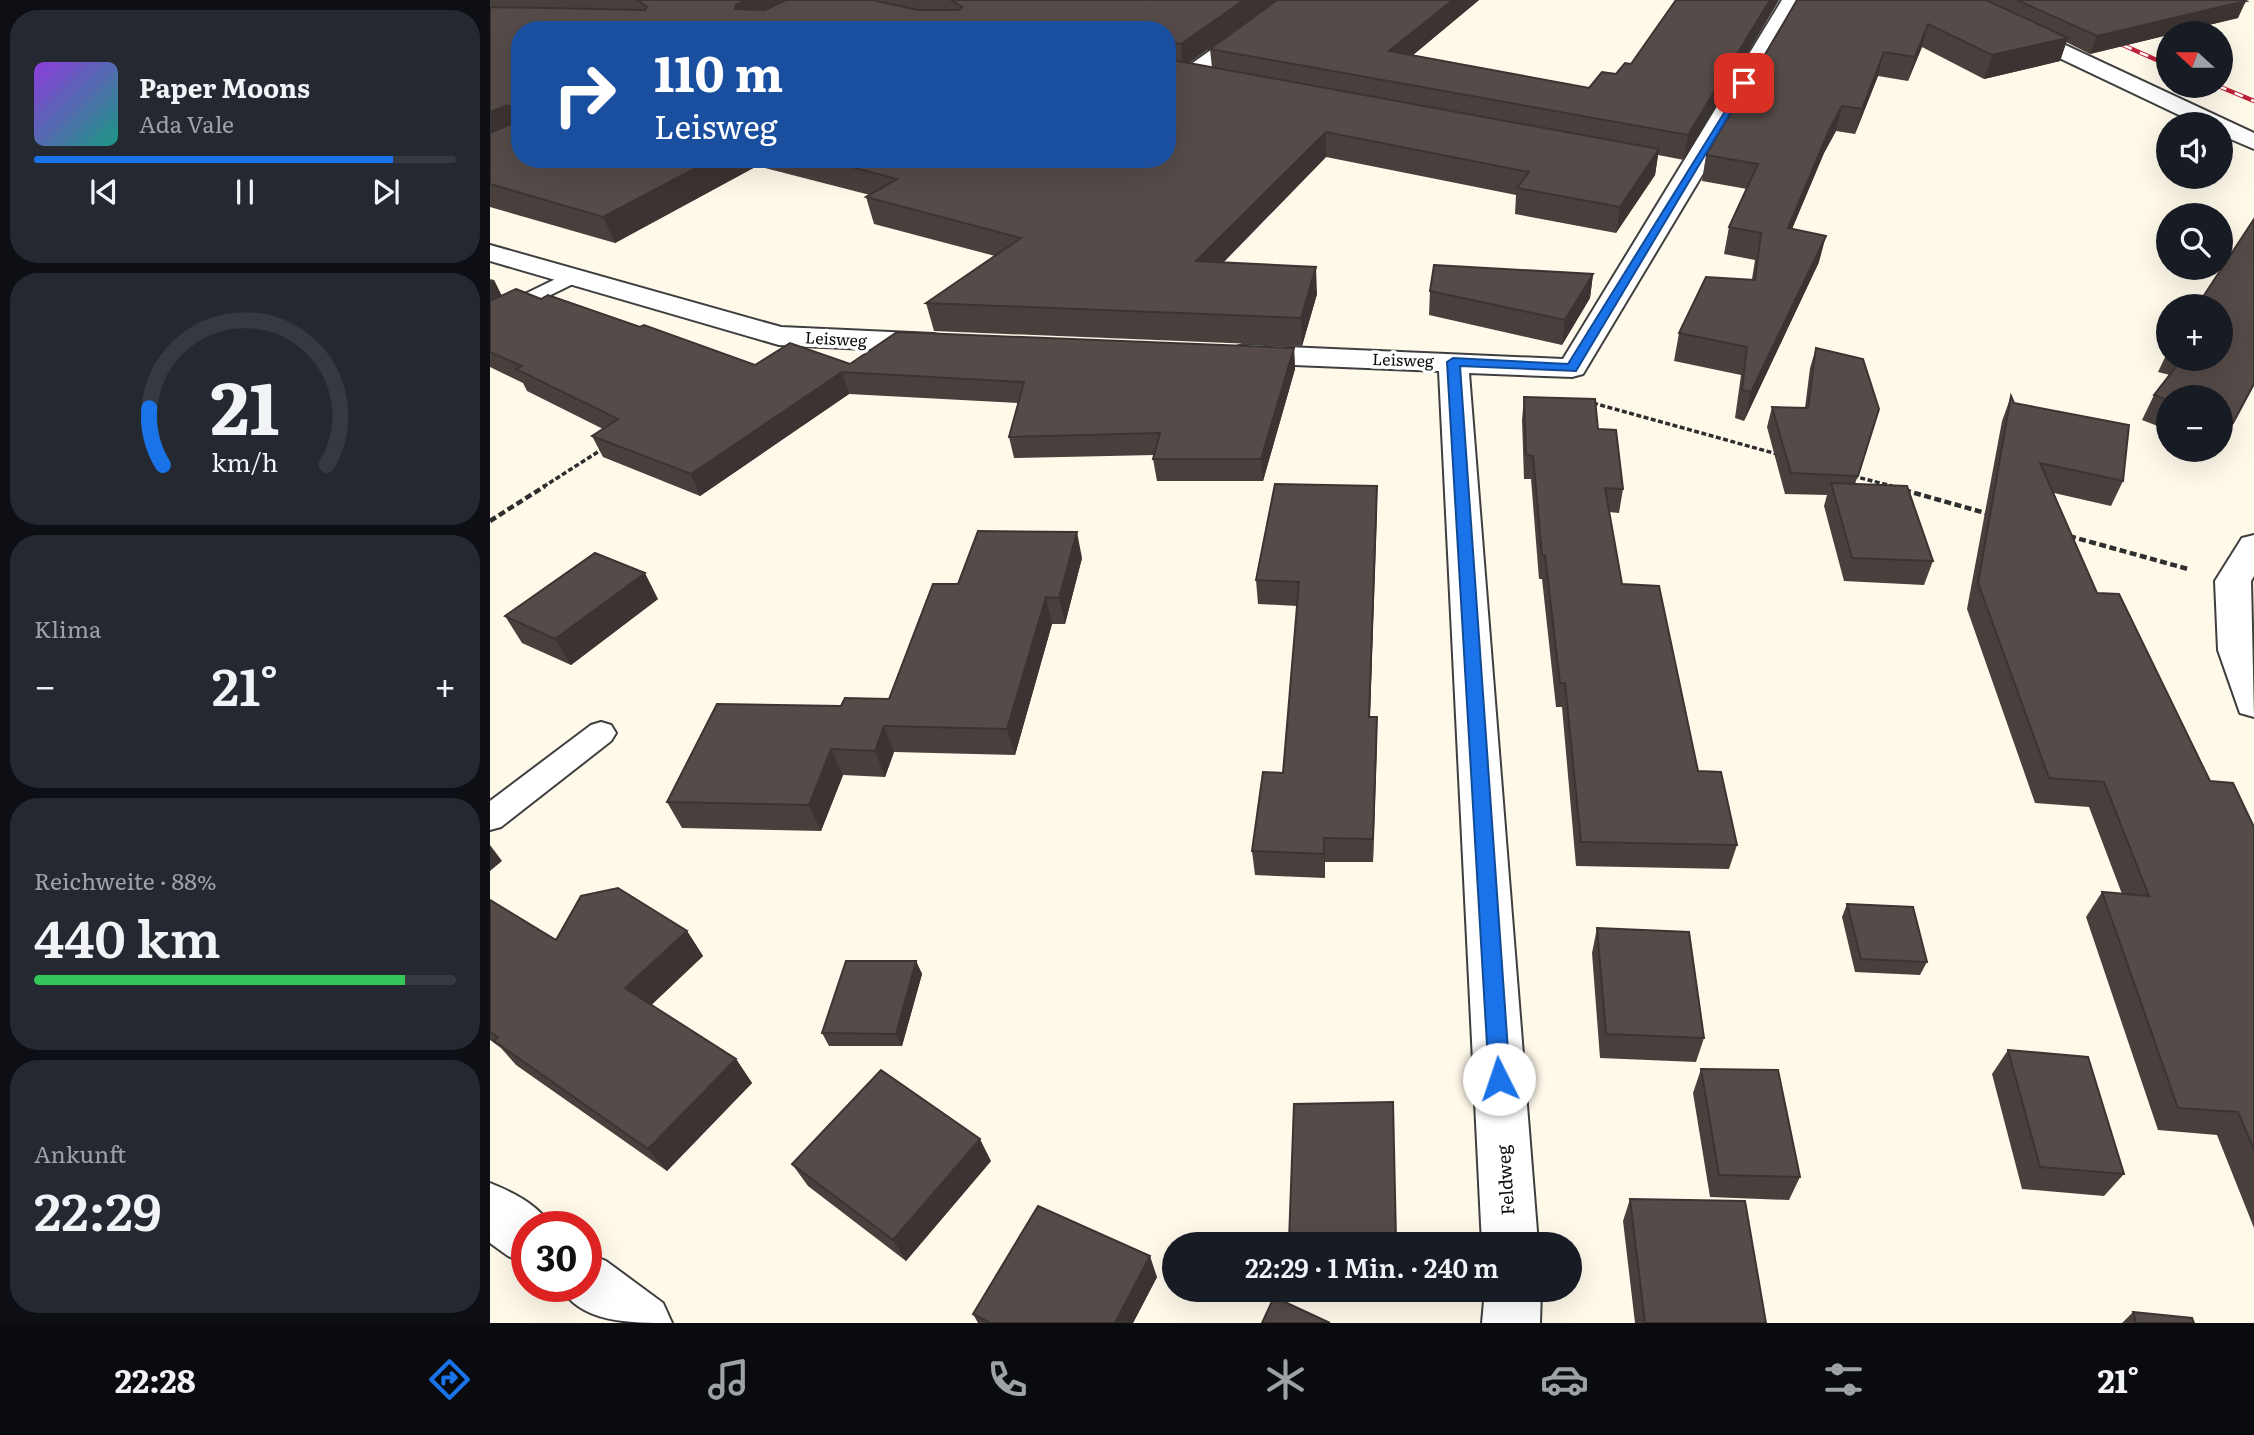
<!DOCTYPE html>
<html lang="de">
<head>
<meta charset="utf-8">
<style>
  body { margin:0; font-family:Literata,serif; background:#242831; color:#f1f3f6; height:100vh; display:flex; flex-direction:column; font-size:26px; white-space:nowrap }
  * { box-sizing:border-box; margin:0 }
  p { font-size:23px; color:#9ea1a6 }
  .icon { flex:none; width:38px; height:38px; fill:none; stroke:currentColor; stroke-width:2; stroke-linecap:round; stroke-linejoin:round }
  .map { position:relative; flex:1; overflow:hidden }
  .drawer { display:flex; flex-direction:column; gap:10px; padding:10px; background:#0d0f14; width:490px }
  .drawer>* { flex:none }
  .top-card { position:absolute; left:21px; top:21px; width:665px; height:147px; border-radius:28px; box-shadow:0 7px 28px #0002; background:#1a4fa0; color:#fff; overflow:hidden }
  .needle { width:46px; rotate:291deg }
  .controls { position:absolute; left:1666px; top:21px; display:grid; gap:14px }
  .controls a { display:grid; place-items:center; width:77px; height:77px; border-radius:50%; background:#171b24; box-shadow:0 7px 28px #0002; font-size:35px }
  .speed { position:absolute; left:21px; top:1211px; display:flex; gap:14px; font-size:35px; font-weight:700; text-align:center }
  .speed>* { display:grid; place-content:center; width:91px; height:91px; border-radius:50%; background:#171b24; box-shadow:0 7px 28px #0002; line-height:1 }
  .speed .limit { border:10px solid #d22; background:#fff; color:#111 }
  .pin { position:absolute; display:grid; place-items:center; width:60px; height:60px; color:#fff; margin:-30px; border-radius:14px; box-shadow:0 4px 10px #0006 }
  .me { position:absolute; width:77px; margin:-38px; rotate:356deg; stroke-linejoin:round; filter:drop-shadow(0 0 5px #0008) }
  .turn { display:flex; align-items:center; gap:24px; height:147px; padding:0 28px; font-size:32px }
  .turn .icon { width:91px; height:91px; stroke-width:2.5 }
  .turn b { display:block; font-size:49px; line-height:60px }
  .big { font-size:52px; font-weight:600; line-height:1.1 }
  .drawer .card { flex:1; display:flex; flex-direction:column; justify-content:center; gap:10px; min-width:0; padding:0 24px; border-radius:28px; background:#242831 }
  .drawer .dial { align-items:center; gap:0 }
  .dial svg { height:182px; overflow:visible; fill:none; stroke:#363941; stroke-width:7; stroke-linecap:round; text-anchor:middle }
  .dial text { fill:#f1f3f6; stroke:none }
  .song { display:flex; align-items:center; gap:21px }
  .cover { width:84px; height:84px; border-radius:10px; background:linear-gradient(135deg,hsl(270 70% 55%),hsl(170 70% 35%)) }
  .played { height:7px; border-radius:4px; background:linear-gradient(90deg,#1a73e8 85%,#363941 85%) }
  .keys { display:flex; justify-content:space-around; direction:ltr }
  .heat { display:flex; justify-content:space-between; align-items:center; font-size:38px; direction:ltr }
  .charge { height:10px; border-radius:5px; background:linear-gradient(90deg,#34c759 88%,#363941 0) }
  .trip { position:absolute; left:672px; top:1232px; width:420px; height:70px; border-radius:35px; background:#171b24; box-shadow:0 7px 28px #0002; font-weight:600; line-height:70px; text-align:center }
  .dock { display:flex; height:112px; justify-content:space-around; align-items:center; background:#090b0e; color:#9ea1a6 }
  .dock .icon { width:49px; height:49px }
  .dock .current { color:#1a73e8 }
  .dock b { font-size:32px; color:#f1f3f6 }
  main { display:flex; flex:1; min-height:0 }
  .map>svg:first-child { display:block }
</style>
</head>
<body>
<main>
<section class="drawer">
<div class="card">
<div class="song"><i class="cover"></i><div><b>Paper Moons</b><p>Ada Vale</p></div></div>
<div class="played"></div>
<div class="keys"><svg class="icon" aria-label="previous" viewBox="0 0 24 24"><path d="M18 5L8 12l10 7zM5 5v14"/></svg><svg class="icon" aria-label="pause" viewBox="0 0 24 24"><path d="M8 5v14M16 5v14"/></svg><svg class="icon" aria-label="next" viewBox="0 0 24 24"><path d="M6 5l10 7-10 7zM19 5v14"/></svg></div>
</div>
<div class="card dial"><svg viewBox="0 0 100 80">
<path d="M14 69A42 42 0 1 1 86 69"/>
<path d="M14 69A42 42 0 0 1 8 44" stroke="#1a73e8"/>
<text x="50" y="56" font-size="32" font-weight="700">21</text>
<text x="50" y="72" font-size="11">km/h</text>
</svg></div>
<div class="card"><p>Klima</p>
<div class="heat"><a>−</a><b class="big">21°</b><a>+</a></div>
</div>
<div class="card"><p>Reichweite · 88%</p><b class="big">440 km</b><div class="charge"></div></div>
<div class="card"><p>Ankunft</p><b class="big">22:29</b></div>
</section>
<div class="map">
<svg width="1764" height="1323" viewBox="0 0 1764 1323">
  <rect width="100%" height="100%" fill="#fff9ea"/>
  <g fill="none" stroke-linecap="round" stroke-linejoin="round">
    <g stroke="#3f3f3f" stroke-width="4">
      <path id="lane" d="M 80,272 L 90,278 L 87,282 L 0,325 L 0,311 Z
        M 111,722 L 121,725 L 126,733 L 121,741 L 11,827 L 0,830 L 0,801 L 101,725 Z"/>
    </g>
    <g stroke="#3f3f3f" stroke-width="4">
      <path id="street" d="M 791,0 L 814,0 L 706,82 L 690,82 L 687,77 L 690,72 Z
        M 1292,0 L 1312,0 L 1214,172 L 1093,374 L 1082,377 L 979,373 L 1048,1244 L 992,1244 L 949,371 L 753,363 L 743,360 L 738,354 L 743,348 L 753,345 L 1073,359 Z
        M 1453,0 L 1479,0 L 1764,133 L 1764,149 L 1731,135 L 1731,124 L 1708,124 L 1456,4 Z
        M 0,245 L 291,327 L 444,334 L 454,337 L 459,343 L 454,349 L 444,352 L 289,345 L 0,261 Z
        M 1764,535 L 1764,576 L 1761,581 L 1764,717 L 1750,713 L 1728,650 L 1725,581 L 1752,538 Z
        M 0,1183 C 20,1191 52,1206 60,1227 L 37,1227 L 37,1264 L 18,1256 L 0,1243 Z
        M 96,1253 L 116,1261 L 173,1303 L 182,1323 C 139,1323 90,1323 70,1286 L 96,1286 Z
        M 995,1290 L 1051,1290 L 1050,1323 L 992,1323 Z"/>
    </g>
    <path stroke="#2e2e2e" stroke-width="3.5" stroke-dasharray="5 2.5" stroke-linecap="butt" d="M 1103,403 L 1287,454
      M 1363,476 L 1402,486
      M 53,487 L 114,448"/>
    <path stroke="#2e2e2e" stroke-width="4.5" stroke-dasharray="7 3.5" stroke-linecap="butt" d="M 1414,490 L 1499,514
      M 0,521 L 55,486
      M 1579,536 L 1698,569"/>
    <use href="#lane" fill="#fff" fill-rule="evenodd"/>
    <use href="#street" fill="#fff" fill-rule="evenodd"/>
    <g stroke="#c02039" stroke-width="4.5">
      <path id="rail" d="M 1617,38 L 1678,65
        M 1728,86 L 1764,101"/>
    </g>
    <use href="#rail" stroke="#fff" stroke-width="2.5" stroke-dasharray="9" stroke-linecap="butt"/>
  </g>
  <path fill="#49403e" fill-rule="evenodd" d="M 0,0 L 787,0 L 699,63 L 722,68 L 720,49 L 787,0 L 989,0 L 923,55 L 1099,88 L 1126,74 L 1141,64 L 1289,0 L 1194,160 L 1168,155 L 1165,175 L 1126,233 L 1025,214 L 1026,195 L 836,157 L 733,263 L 827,294 L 812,346 L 444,331 L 436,303 L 505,256 L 384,224 L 376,197 L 380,195 L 267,166 L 125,243 L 0,207 ZM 677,30 L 677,159 L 30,159 Z
    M 1307,0 L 1753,0 L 1748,18 L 1685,33 L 1678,33 L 1678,35 L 1600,54 L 1576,42 L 1570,61 L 1494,79 L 1432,47 L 1418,81 L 1388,76 L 1365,134 L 1346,131 L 1334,153 L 1302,229 L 1329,262 L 1254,421 L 1245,418 L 1251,375 L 1184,361 L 1189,333 L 1262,279 L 1265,260 L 1234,254 L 1239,227 L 1257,189 L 1212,181 L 1216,155 Z
    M 1103,274 L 1100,298 L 1072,345 L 939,315 L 940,291 Z
    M 0,279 L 4,280 L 12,296 L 51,299 L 150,327 L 265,365 L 360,364 L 804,348 L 805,369 L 773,481 L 667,481 L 663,459 L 665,455 L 524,458 L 519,437 L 528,403 L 359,394 L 210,496 L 113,457 L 102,436 L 113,429 L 37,391 L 33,383 L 0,367 Z
    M 1326,348 L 1389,409 L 1365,484 L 1443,561 L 1434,585 L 1354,581 L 1334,506 L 1337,495 L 1295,494 L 1277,427 L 1282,407 L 1315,408 L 1320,368 Z
    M 1678,351 L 1678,359 L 1731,359 L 1764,384 L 1731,445 L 1731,397 L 1678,397 L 1678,430 L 1652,420 L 1664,395 L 1680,375 L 1668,372 Z
    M 1521,396 L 1524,403 L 1633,481 L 1621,506 L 1564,493 L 1607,593 L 1720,781 L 1764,827 L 1764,1228 L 1727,1135 L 1668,1130 L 1596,917 L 1612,892 L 1632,894 L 1599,807 L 1545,803 L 1477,609 L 1512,421 Z
    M 1034,397 L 1108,429 L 1133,489 L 1129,513 L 1119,512 L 1132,584 L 1208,771 L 1247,845 L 1239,869 L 1086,866 L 1072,707 L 1066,707 L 1052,579 L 1049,579 L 1041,479 L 1034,479 L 1032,420 Z
    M 887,486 L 880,717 L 887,717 L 883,862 L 835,862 L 835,878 L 765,875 L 762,851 L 793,773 L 807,606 L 768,604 L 766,580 Z
    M 592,558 L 575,624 L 562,624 L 525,755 L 404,752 L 395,777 L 353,775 L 331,831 L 192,828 L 177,802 L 351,706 L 399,699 L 468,584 Z
    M 168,599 L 81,665 L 32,643 L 15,616 Z
    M 0,900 L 66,940 L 197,931 L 213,956 L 161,1005 L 246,1059 L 262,1083 L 177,1171 L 26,1065 L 11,1048 L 0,1040 Z
    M 1357,904 L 1437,962 L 1430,975 L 1365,972 L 1352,917 Z
    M 1107,928 L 1214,1038 L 1206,1062 L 1110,1058 L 1102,953 Z
    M 426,961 L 432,974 L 412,1046 L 339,1046 L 332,1033 Z
    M 1518,1050 L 1634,1174 L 1614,1196 L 1532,1189 L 1502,1074 Z
    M 1211,1069 L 1310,1177 L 1299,1200 L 1220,1197 L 1203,1093 Z
    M 903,1102 L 906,1244 L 800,1244 L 799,1241 Z
    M 501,1161 L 416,1261 L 318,1186 L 302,1164 Z
    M 1140,1199 L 1276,1323 L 1145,1323 L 1133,1221 Z
    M 667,1277 L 643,1323 L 488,1323 L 483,1314 Z
    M 1643,1312 L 1704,1323 L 1632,1323 Z"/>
  <path fill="#3c3432" d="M 256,0 L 307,0 L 252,30 L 245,9 L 246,5 Z
    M 754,0 L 787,0 L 693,67 L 691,44 Z
    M 963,0 L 989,0 L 899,75 L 899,51 Z
    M 1280,0 L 1289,0 L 1194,160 L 1198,135 Z
    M 1756,1 L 1748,18 L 1685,33 L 1678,33 L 1678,35 L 1600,54 L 1607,36 Z
    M 1438,24 L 1432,47 L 1418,81 L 1425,57 Z
    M 1578,38 L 1570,61 L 1494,79 L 1502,55 Z
    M 1394,52 L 1388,76 L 1365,134 L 1372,109 Z
    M 18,105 L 29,130 L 0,142 L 0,112 Z
    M 1352,106 L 1346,131 L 1334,153 L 1291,255 L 1298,228 L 1340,128 Z
    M 836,132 L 836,157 L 708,288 L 706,261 Z
    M 1169,149 L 1165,175 L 1126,233 L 1130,207 Z
    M 223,159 L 264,159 L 267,166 L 125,243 L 113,217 Z
    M 1336,236 L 1329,262 L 1254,421 L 1261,392 Z
    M 826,267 L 827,294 L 812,346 L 811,318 Z
    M 1103,274 L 1100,298 L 1072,345 L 1075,320 Z
    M 4,280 L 14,301 L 0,309 L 0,283 Z
    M 804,348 L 805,369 L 773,481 L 771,459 Z
    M 352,372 L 359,394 L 210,496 L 201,474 Z
    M 887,486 L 887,510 L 879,741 L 879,717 Z
    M 587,532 L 592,558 L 575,624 L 569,598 Z
    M 155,573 L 168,599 L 81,665 L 65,639 Z
    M 556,597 L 562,624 L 525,755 L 517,729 Z
    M 887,717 L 887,741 L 883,862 L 883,839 Z
    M 394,726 L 404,752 L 395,777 L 385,751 Z
    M 341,749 L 353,775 L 331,831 L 319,805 Z
    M 834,838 L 835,862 L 835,878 L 834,854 Z
    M 0,845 L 12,861 L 0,871 Z
    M 197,931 L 213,956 L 153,1013 L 135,988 Z
    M 426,961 L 432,974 L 412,1046 L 406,1034 Z
    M 246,1059 L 262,1083 L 177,1171 L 158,1149 Z
    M 490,1139 L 501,1161 L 416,1261 L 403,1240 Z
    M 660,1256 L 667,1277 L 643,1323 L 625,1323 Z"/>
  <path fill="#554b48" stroke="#3c3432" stroke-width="2" d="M 147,0 L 256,0 L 246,5 L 245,9 L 275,10 L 296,0 L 382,0 L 428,10 L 469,10 L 472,7 L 461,0 L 754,0 L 691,44 L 677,42 L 677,30 L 30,30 L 30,159 L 223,159 L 113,217 L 0,184 L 0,133 L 21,124 L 21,107 L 18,105 L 0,112 L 0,7 L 155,10 L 157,7 Z
    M 787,0 L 963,0 L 899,51 L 1099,88 L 1112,72 L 1126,74 L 1135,63 L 1141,64 L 1186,0 L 1280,0 L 1198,135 L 720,49 Z
    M 1307,0 L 1496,0 L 1578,38 L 1502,55 L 1438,24 L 1425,57 L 1394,52 L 1372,109 L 1352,106 L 1340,128 L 1298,228 L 1336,236 L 1261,392 L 1252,390 L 1257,347 L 1189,333 L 1216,277 L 1265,280 L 1271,233 L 1239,227 L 1268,164 L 1216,155 Z
    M 1527,0 L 1753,0 L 1756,1 L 1607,36 Z
    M 677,59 L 1169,149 L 1130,207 L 1027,188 L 1039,172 L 836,132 L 706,261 L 826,267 L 811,318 L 436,303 L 531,238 L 376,197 L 407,179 L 331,159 L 677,159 Z
    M 1764,219 L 1764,384 L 1743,423 L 1731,419 L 1731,397 L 1678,397 L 1678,400 L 1664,395 L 1692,359 L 1731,359 L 1731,306 L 1707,306 Z
    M 944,265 L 1103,274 L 1075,320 L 940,291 Z
    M 26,289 L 51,299 L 58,295 L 150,327 L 154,325 L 265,365 L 300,343 L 360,364 L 407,332 L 804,348 L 771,459 L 663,459 L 670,433 L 519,437 L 534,382 L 352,372 L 201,474 L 102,436 L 128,419 L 26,369 L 32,366 L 0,352 L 0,301 Z
    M 1326,348 L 1373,359 L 1389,409 L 1368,476 L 1301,473 L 1282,407 L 1318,408 Z
    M 1521,396 L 1524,403 L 1639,425 L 1633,481 L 1550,463 L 1607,593 L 1629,594 L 1720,781 L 1743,783 L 1764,827 L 1764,1150 L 1748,1112 L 1688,1108 L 1612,892 L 1659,896 L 1614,782 L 1559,778 L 1488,583 Z
    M 1034,397 L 1105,399 L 1108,429 L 1126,430 L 1133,489 L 1115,488 L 1132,584 L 1169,586 L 1208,771 L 1231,772 L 1247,845 L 1091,842 L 1075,683 L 1070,683 L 1055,555 L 1052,555 L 1043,456 L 1036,455 Z
    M 1341,483 L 1417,486 L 1443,561 L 1362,558 Z
    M 785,484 L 887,486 L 879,717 L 887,717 L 883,839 L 834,838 L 834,854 L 762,851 L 773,772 L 793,773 L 809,582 L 766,580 Z
    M 488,531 L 587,532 L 569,598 L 556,597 L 517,729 L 394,726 L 385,751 L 341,749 L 319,805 L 177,802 L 227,704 L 351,706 L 355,698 L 399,699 L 443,584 L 468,584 Z
    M 105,553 L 155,573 L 65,639 L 15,616 Z
    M 128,888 L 197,931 L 135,988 L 246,1059 L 158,1149 L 4,1041 L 8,1037 L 0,1032 L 0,900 L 66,940 L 91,896 Z
    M 1357,904 L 1423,907 L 1437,962 L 1371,959 Z
    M 1107,928 L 1199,932 L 1214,1038 L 1116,1034 Z
    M 356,961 L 426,961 L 406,1034 L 332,1033 Z
    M 1518,1050 L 1598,1057 L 1634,1174 L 1550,1167 Z
    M 1211,1069 L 1288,1070 L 1310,1177 L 1229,1175 Z
    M 391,1070 L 490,1139 L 403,1240 L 302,1164 Z
    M 903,1102 L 906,1240 L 799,1241 L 804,1104 Z
    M 1140,1199 L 1255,1201 L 1276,1323 L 1155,1323 Z
    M 548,1206 L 660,1256 L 625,1323 L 500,1323 L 483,1314 Z
    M 784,1297 L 840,1323 L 772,1323 Z
    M 1643,1312 L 1702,1318 L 1704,1323 L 1646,1323 Z"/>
  <path fill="#1a73e8" stroke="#114b97" stroke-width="2" d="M 1254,81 L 1258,83 L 1086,371 L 970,366 L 1020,1079 L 1017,1086 L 1009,1088 L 1002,1086 L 999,1079 L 957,362 L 963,358 L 1078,364 Z"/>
  <g text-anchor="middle" stroke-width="7" stroke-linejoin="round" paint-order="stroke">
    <g font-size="16" fill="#0c0c0c" stroke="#fff">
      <text transform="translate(346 339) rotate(3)" y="6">Leisweg</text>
      <text transform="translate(913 360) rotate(2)" y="6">Leisweg</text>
    </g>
    <g font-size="18" fill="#0c0c0c" stroke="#fff">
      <text transform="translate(1016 1180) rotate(-94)" y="6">Feldweg</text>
    </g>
  </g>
</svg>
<div class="controls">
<a><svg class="needle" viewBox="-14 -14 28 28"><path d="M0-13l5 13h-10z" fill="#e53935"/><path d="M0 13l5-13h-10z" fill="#9ea1a6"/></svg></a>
<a><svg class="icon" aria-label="sound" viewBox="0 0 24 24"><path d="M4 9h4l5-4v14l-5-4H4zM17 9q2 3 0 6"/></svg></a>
<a><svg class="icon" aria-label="search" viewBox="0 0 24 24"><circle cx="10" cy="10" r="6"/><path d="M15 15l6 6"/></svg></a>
<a>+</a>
<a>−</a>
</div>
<div class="speed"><div class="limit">30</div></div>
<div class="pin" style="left:1254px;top:83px;background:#d93025"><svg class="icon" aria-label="arrive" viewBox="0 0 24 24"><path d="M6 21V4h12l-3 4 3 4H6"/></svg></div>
<svg class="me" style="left:1009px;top:1079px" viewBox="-20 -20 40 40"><circle r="19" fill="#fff"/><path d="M0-13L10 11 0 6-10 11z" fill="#1a73e8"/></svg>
<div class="trip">22:29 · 1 Min. · 240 m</div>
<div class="top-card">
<div class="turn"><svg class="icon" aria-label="right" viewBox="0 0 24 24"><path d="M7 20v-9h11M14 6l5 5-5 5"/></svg><div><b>110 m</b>Leisweg</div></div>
</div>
</div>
</main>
<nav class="dock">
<b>22:28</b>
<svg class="icon current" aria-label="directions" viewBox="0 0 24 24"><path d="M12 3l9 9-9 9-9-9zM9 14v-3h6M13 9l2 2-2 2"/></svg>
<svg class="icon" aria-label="music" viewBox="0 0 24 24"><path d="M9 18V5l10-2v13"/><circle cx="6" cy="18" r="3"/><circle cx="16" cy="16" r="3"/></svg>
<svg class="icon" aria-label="phone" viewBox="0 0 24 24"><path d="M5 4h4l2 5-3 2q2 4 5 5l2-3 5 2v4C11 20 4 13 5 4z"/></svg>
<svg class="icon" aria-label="climate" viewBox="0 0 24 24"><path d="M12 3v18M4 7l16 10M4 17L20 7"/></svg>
<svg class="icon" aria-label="car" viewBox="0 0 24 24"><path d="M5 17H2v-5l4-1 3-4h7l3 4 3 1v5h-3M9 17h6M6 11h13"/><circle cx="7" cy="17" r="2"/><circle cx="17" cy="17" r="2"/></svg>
<svg class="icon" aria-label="filters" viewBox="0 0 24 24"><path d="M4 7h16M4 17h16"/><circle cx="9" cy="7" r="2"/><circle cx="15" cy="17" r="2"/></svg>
<b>21°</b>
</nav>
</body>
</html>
